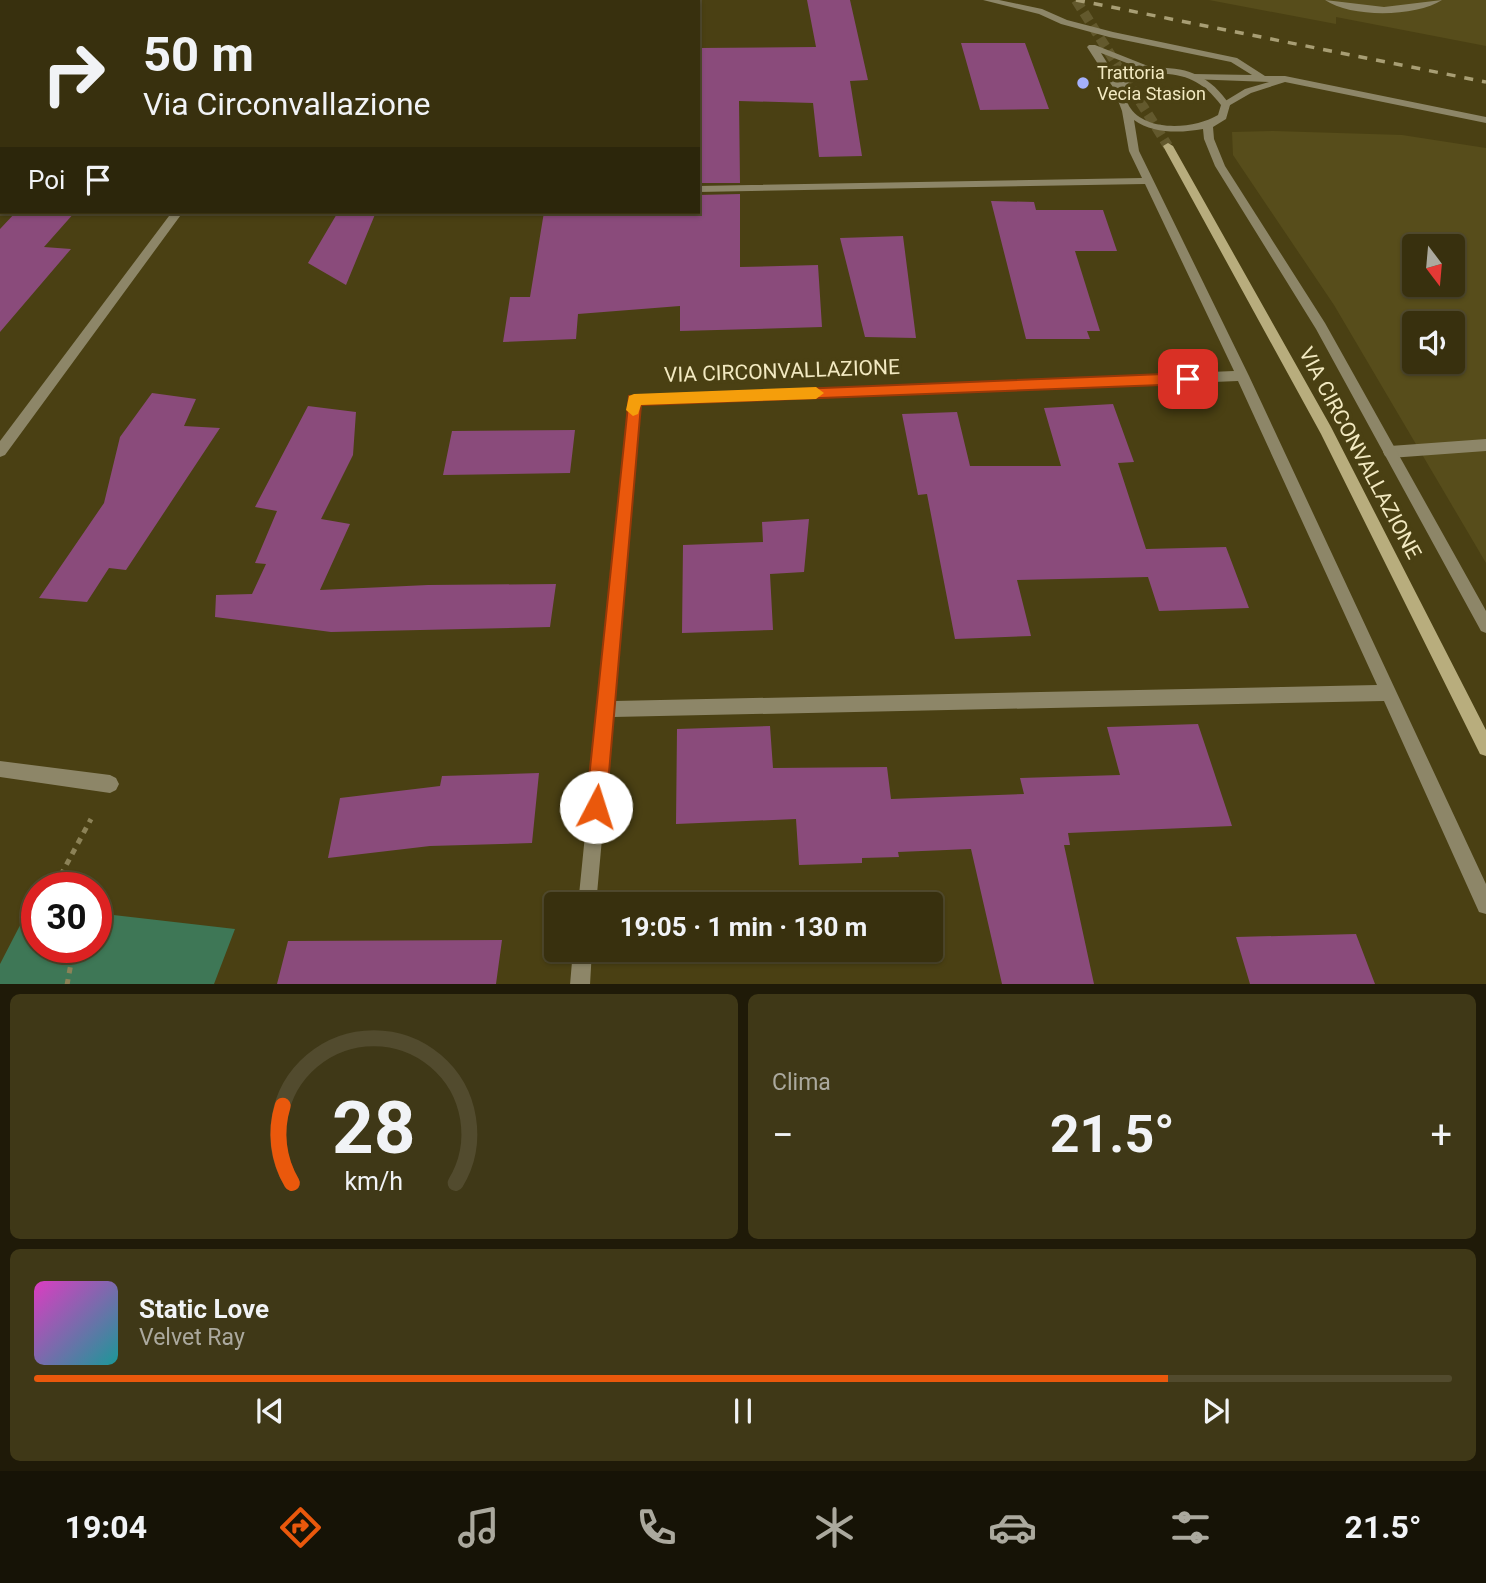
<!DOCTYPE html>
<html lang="it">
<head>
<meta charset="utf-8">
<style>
  body { margin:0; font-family:Roboto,sans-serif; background:#3f3817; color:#f1f3f6; height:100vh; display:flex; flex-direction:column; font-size:26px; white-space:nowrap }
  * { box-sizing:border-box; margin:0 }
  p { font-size:23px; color:#aba99e }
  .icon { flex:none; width:38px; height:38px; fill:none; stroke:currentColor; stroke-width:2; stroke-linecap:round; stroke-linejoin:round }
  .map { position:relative; height:984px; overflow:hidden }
  .details { display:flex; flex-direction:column; gap:10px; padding:10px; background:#1f1a08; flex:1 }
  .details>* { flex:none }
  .banner { position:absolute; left:0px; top:0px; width:700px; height:214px; box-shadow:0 2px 5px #0004,0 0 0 2px #524b2e; background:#38300e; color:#f1f3f6; overflow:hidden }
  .needle { width:46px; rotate:164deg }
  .fabs { position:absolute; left:1402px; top:234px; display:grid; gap:14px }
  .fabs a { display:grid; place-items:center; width:63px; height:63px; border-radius:7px; background:#38300e; box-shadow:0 2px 5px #0004,0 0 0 2px #524b2e; font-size:35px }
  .speed { position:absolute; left:21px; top:872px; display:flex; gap:14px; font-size:35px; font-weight:700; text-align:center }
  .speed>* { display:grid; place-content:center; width:91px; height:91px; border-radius:50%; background:#38300e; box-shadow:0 2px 5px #0004,0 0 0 2px #524b2e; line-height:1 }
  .speed .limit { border:10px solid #d22; background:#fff; color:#111 }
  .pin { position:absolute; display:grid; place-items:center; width:60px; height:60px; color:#fff; margin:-30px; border-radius:14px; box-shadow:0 4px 10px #0006 }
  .me { position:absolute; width:77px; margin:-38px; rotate:5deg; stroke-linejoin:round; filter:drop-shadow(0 0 5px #0008) }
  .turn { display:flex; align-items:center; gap:24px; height:147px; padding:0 28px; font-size:32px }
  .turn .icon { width:91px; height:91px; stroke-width:2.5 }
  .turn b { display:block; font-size:49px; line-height:60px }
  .then { display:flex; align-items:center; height:66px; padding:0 28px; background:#0003; gap:14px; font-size:26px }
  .big { font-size:52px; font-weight:700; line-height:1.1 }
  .details .tile { flex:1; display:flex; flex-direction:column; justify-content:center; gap:10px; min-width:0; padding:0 24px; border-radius:10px; background:#3f3817 }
  .details .dial { align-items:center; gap:0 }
  .dial svg { height:182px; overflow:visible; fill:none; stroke:#524b2e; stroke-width:7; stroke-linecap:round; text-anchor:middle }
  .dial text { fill:#f1f3f6; stroke:none }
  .song { display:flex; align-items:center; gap:21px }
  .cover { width:84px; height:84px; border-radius:10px; background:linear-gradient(135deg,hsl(310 70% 55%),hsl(180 70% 35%)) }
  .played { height:7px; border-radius:4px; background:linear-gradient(90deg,#ea580c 80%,#524b2e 80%) }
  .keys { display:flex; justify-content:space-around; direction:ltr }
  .heat { display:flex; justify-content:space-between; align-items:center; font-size:38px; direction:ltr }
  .details .tiles { flex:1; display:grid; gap:10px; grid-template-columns:1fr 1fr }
  .tile:last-child { grid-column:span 2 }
  .trip { position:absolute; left:544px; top:892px; width:399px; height:70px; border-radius:7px; background:#38300e; box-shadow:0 2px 5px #0004,0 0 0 2px #524b2e; font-weight:700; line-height:70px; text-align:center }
  .tabs { display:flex; height:112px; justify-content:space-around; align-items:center; background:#161306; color:#aba99e }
  .tabs .icon { width:49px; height:49px }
  .tabs .selected { color:#ea580c }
  .tabs b { font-size:32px; color:#f1f3f6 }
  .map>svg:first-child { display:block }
</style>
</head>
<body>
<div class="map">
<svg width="1486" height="985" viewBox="0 0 1486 985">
  <rect width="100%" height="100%" fill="#4a4013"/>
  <path fill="#574d1b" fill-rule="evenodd" d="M 1209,0 L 1486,0 L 1486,46 L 1336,17 L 1336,24 Z
    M 1274,131 L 1402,135 L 1486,148 L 1486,563 L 1334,305 L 1233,155 L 1232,132 ZM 1414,247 L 1452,247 L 1452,285 L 1414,285 ZM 1414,324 L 1452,324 L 1452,362 L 1414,362 Z"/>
  <path fill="#3e7756" d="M 30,906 L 37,907 L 37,947 L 96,947 L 96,913 L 235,929 L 214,984 L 0,984 L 0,964 Z"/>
  <path fill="#8a4b7b" d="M 807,0 L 850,0 L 868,80 L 850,81 L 862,156 L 819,157 L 813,103 L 739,101 L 740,183 L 698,183 L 698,48 L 816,47 Z
    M 961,43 L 1025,43 L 1049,109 L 980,110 Z
    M 740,194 L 740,267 L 818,265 L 822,327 L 680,331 L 680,306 L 578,314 L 576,339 L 503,342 L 510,297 L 530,297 L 544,212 L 698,212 L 698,195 Z
    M 991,201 L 1034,202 L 1036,210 L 1103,210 L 1117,251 L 1075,251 L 1100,331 L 1087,331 L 1090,339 L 1026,339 Z
    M 16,212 L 75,212 L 44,247 L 71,249 L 0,332 L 0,229 Z
    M 338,212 L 376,212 L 346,285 L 308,263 Z
    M 903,236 L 916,338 L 865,337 L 840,238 Z
    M 152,393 L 196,399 L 184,426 L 220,428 L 126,570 L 109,568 L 87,602 L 39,598 L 104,503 L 120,437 Z
    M 1113,404 L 1134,462 L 1118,463 L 1146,549 L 1226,547 L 1249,608 L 1159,611 L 1148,577 L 1017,580 L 1031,636 L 955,639 L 927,494 L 918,495 L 902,414 L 957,412 L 970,466 L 1061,466 L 1044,408 Z
    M 308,406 L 356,412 L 353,455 L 321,519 L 350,524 L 320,590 L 428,585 L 556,584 L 550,627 L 331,632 L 215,617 L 216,595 L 252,594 L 266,564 L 255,563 L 277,511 L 255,507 Z
    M 575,430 L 570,473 L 443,475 L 452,431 Z
    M 809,519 L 804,572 L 770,574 L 773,630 L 682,633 L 683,545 L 763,542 L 762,522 Z
    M 1198,724 L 1232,826 L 1068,833 L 1070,845 L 1064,845 L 1094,984 L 1002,984 L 971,849 L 898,852 L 899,857 L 862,858 L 862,863 L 799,865 L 796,819 L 676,824 L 677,729 L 770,726 L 773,768 L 887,767 L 891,799 L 1024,794 L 1020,778 L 1120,775 L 1107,727 Z
    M 539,773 L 532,843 L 430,846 L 328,858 L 340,798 L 440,786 L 442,776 Z
    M 1356,934 L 1375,984 L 1250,984 L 1236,937 Z
    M 502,940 L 496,984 L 277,984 L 288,941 Z"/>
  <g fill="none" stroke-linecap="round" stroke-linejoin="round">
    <path stroke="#63592d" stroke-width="10" stroke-dasharray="10 5" stroke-linecap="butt" d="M 1076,0 L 1168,146"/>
    <path stroke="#8c8257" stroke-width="5" stroke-dasharray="6 6" stroke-linecap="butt" d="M 68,887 L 63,871 L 91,819
      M 67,985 L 74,947"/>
    <path fill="#8d8668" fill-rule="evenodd" d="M 378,0 L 387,0 L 377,2 Z
      M 983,0 L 999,0 L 1042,9 L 1067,20 L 1113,32 L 1237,58 L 1265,76 L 1285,76 L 1486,117 L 1486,123 L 1285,82 L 1251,93 L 1225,108 L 1222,107 L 1222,103 L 1245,89 L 1269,82 L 1190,79 L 1190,75 L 1193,74 L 1252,75 L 1231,62 L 1109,37 L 1061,24 L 1039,14 Z
      M 1325,0 L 1384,7 L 1442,0 C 1416,17 1351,18 1325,0 Z
      M 1089,45 L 1095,45 L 1158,70 L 1150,72 L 1101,53 L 1124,90 L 1116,92 L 1087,47 Z
      M 1486,439 L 1486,451 L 1390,458 L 1385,456 L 1383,452 L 1385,448 L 1390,446 Z"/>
    <path fill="#8d8668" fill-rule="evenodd" d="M 1147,68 C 1185,66 1208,73 1230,105 L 1226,119 L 1213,127 L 1214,139 L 1225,166 L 1325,323 L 1486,611 L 1486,633 L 1481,631 L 1316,329 L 1215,166 L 1204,139 L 1203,129 C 1181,133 1153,134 1134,120 L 1139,151 L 1249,376 L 1486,884 L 1486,914 L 1479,912 L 1384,701 L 613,717 L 596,905 L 578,905 L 629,396 L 1234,371 L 1145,184 L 698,192 L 698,186 L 1142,178 L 1129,151 L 1122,111 L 1114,90 L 1124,75 ZM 1148,74 C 1180,72 1201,78 1221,105 L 1218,115 C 1195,129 1145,133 1129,106 C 1127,102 1126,95 1124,90 L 1131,79 ZM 1238,381 L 1377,685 L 614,701 L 640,405 Z
      M 172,212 L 183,212 L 5,455 L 0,457 L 0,441 Z
      M 0,761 L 110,775 L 116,778 L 119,784 L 116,790 L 110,793 L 0,777 Z
      M 573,950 L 592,950 L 590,985 L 570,985 Z"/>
    <path fill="#b8ad7d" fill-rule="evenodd" d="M 1168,143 L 1173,146 L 1331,427 L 1486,730 L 1486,756 L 1480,754 L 1321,434 L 1163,146 Z"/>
    <path stroke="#a89e74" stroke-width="3.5" stroke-dasharray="9 9" stroke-linecap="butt" d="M 1076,0 L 1486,82"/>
  </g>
  <path fill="#ea580c" stroke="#983908" stroke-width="2" d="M 1188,373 L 1195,379 L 1188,384 L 641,405 L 606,807 L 603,814 L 596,817 L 589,814 L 586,807 L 629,396 Z"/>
  <path fill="#f59e0b" d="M 816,387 L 824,393 L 816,399 L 641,405 L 638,414 L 633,416 L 626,410 L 629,396 L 634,394 Z"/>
  <circle fill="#a5b1fc" stroke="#4a4013" stroke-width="2.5" cx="1083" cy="83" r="7"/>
  <g text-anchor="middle" stroke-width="7" stroke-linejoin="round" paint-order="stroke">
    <g font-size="18" fill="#f2e9c1" stroke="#4a4013" text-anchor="start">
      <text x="1097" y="79">Trattoria<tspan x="1097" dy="21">Vecia Stasion</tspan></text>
    </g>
    <g font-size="21" fill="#f2e9c1" stroke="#4a4013">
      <text transform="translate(782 371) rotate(-2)" y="7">VIA CIRCONVALLAZIONE</text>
      <text transform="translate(1360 453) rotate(62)" y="7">VIA CIRCONVALLAZIONE</text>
    </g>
  </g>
</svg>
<div class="fabs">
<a><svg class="needle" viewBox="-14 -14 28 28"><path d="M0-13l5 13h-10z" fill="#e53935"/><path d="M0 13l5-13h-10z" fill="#aba99e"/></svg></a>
<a><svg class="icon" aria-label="sound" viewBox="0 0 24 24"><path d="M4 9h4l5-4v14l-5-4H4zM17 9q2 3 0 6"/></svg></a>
</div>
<div class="speed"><div class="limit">30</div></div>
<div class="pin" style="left:1188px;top:379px;background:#d93025"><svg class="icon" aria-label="arrive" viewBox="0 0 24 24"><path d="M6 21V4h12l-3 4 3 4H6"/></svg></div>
<svg class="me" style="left:596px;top:807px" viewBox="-20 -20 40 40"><circle r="19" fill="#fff"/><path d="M0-13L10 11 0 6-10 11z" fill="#ea580c"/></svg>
<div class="trip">19:05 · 1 min · 130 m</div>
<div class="banner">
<div class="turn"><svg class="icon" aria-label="right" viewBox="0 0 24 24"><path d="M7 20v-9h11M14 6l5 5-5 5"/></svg><div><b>50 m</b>Via Circonvallazione</div></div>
<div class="then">Poi<svg class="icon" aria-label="arrive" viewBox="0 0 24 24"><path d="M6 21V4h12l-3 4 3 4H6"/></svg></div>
</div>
</div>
<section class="details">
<div class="tiles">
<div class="tile dial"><svg viewBox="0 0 100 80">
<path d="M14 69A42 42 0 1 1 86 69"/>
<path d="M14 69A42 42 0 0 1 10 35" stroke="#ea580c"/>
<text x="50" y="56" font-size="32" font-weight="700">28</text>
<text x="50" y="72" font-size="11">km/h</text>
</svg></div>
<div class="tile"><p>Clima</p>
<div class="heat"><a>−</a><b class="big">21.5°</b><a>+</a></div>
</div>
<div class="tile">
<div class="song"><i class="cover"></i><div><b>Static Love</b><p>Velvet Ray</p></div></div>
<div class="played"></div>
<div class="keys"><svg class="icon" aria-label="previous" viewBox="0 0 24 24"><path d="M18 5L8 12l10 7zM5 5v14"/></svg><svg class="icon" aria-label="pause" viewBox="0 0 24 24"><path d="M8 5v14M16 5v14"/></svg><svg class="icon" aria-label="next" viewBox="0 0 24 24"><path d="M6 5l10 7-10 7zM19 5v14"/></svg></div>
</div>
</div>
</section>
<nav class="tabs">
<b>19:04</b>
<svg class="icon selected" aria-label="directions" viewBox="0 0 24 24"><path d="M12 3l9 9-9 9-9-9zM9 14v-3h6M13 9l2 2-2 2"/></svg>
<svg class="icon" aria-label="music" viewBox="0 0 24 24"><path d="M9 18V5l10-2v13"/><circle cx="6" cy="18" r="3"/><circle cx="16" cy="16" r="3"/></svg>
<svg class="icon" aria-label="phone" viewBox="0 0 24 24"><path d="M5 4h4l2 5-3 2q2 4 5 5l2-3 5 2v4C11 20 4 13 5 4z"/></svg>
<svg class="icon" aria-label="climate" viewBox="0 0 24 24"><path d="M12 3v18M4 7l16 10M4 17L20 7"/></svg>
<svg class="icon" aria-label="car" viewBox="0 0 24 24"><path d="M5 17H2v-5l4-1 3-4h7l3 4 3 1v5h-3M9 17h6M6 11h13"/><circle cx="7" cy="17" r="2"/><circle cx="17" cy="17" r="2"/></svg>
<svg class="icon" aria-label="filters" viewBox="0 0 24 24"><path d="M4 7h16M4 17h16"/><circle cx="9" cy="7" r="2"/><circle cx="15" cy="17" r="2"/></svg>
<b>21.5°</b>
</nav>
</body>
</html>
